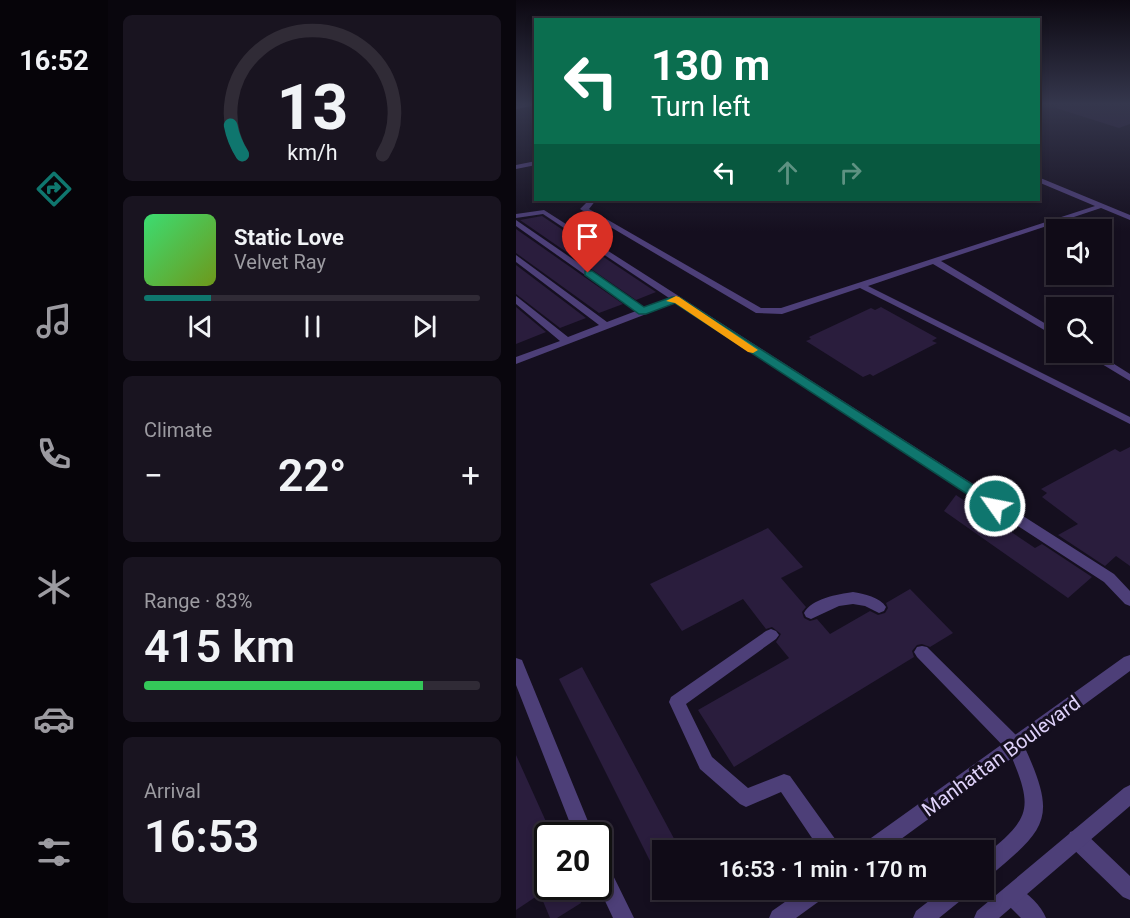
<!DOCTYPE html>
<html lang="en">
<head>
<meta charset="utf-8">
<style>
  body { margin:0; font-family:Roboto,sans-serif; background:#191420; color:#f1f3f6; height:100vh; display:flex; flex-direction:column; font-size:22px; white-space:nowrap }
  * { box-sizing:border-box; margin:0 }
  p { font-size:20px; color:#9c9ba1 }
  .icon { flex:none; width:33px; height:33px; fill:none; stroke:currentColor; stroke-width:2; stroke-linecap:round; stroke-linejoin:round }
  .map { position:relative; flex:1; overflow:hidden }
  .sheet { display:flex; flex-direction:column; gap:15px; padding:15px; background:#09060d; width:408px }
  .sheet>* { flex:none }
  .banner { position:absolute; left:18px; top:18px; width:506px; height:183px; border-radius:0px; box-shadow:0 3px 9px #0003,0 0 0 2px #302b36; background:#0b6e4f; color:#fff; overflow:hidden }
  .fabs { position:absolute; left:530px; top:219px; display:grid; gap:12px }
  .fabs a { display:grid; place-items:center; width:66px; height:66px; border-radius:0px; background:#100b17; box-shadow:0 3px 9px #0003,0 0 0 2px #302b36; font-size:30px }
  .speed { position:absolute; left:18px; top:822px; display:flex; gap:12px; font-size:30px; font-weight:700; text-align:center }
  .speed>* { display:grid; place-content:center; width:78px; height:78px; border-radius:50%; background:#100b17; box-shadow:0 3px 9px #0003,0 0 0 2px #302b36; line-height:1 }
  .speed .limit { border:3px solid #111; border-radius:9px; background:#fff; color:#111 }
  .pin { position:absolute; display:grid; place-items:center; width:51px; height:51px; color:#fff; margin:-62px -26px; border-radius:50% 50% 50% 0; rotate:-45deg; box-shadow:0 0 6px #0007 }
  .pin .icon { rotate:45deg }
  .me { position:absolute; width:66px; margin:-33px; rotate:303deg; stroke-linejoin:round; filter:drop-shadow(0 0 4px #0008) }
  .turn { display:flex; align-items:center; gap:21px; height:126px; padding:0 18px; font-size:27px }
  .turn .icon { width:78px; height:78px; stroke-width:2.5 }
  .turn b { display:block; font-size:42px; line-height:51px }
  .lanes { display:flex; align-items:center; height:57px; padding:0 18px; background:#0003; justify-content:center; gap:30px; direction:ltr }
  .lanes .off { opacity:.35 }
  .big { font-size:45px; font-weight:600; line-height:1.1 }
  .sheet .card { flex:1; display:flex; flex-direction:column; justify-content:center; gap:9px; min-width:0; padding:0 21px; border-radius:9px; background:#191420 }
  .sheet .dial { align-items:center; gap:0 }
  .dial svg { height:156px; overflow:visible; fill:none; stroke:#302b36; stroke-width:7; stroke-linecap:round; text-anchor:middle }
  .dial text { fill:#f1f3f6; stroke:none }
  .song { display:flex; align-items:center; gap:18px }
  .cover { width:72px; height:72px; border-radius:9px; background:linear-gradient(135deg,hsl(140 70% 55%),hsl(80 70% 35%)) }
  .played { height:6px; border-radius:3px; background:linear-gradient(90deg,#0f766e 20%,#302b36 20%) }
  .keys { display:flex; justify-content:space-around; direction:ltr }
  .heat { display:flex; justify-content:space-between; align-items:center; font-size:33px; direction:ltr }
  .charge { height:9px; border-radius:4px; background:linear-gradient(90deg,#34c759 83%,#302b36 0) }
  .trip { position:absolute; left:136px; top:840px; width:342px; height:60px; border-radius:0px; background:#100b17; box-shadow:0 3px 9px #0003,0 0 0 2px #302b36; font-weight:600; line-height:60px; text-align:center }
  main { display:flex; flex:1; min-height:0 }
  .tab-bar { display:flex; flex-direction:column; width:108px; justify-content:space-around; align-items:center; background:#060409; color:#9c9ba1 }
  .tab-bar .icon { width:42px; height:42px }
  .tab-bar .active { color:#0f766e }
  .tab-bar b { font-size:27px; color:#f1f3f6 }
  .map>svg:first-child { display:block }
</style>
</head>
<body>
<main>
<nav class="tab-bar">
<b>16:52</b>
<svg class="icon active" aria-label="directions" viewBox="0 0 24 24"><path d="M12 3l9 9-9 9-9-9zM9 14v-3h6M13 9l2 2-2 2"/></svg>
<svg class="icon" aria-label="music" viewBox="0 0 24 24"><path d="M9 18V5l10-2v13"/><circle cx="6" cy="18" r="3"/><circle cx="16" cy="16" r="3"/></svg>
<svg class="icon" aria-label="phone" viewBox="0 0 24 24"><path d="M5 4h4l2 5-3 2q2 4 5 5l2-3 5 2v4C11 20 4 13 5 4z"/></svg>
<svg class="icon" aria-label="climate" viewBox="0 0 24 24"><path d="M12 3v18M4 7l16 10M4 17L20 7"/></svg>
<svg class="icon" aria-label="car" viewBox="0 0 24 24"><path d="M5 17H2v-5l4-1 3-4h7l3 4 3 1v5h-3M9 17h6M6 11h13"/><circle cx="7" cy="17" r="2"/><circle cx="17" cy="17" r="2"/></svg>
<svg class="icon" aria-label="filters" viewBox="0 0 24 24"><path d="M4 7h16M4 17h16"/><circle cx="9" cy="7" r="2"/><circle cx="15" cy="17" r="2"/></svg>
</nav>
<section class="sheet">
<div class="card dial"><svg viewBox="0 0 100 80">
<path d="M14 69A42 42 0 1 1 86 69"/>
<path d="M14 69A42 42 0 0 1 8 54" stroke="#0f766e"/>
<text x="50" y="56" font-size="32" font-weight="700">13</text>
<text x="50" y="72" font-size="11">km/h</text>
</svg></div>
<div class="card">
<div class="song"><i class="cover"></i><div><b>Static Love</b><p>Velvet Ray</p></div></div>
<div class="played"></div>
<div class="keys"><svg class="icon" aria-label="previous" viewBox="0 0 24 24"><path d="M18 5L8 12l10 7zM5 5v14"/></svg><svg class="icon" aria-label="pause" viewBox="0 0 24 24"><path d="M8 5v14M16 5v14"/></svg><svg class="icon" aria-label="next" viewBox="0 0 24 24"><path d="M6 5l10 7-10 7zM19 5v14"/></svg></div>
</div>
<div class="card"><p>Climate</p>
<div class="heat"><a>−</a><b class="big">22°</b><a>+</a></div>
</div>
<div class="card"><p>Range · 83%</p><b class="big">415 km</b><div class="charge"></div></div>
<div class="card"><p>Arrival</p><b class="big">16:53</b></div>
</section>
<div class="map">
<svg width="614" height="918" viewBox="0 0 614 918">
  <rect width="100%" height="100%" fill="#150f1f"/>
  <path fill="#2a1d3d" d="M 541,103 L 614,103 L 614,124 L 603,128 L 540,108 Z
    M 26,216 L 140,292 L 120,300 L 4,220 Z
    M 0,229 L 107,304 L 83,313 L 0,253 Z
    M 0,265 L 70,318 L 44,328 L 0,294 Z
    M 0,307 L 30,332 L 0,344 Z
    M 365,307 L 421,338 L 416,341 L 421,343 L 357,376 L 354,374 L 347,377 L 290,341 L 295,339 L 293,337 L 355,308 L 359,310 Z
    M 614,447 L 614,566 L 600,556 L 589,566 L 542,535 L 562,524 L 526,497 L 531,493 L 525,489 L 599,449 L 604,452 Z
    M 440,495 L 519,548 L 526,544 L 576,577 L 552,598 L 428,511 Z
    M 252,528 L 287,567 L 265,578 L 290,607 L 286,612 L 288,618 L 294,621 L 301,619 L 314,634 L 354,611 L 362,615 L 369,613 L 372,608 L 370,603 L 394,589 L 437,633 L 414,647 L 406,644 L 401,645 L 396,651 L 398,657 L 218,767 L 182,710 L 273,658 L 260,642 L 265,634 L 256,627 L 250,629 L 227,599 L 166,631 L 134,584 Z
    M 66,667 L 162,846 L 154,850 L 147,850 L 147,855 L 135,863 L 43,679 Z
    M 0,755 L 32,826 L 32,886 L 58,886 L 65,903 L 41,918 L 34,918 L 24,894 L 0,910 Z"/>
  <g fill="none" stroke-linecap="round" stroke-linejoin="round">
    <path fill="#4d3f78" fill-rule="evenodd" d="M 522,177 L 614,215 L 614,220 L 585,208 L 425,261 L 540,330 L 540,337 L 417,264 L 352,286 L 614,417 L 614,424 L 344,288 L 266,314 L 240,313 L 64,209 L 73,200 L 80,200 L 73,209 L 245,308 L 265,308 L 579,206 L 522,182 Z
      M 28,210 L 598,574 L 614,591 L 614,606 L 609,604 L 588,582 L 159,303 L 0,364 L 0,357 L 44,341 L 0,304 L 0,296 L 52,337 L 83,325 L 0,262 L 0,255 L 91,322 L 120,311 L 0,226 L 0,220 L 128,308 L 153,298 L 27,214 L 0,218 L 0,214 Z
      M 566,352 L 579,352 L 614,374 L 614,381 Z
      M 337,592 C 348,594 364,597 370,607 L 368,611 L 363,613 L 349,606 L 337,604 L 323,606 L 295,619 L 290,617 L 288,613 C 295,599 322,594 337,592 Z
      M 255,629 L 260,631 L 263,635 L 260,639 L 170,704 L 196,757 L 232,788 L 268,774 L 274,776 L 322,843 L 324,850 L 304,850 L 265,792 L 230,807 L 224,804 L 184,769 L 153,702 L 155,697 L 250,631 Z
      M 406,646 L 411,647 L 505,740 L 508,746 L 505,752 L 499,754 L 493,752 L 401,657 L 398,652 L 401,647 Z
      M 0,658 L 6,660 L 8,665 L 78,836 L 59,836 L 0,685 Z
      M 561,830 L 568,832 L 614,876 L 614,900 L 607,897 L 554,846 L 552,839 L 554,832 Z
      M 82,857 L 89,859 L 118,918 L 97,918 L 82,886 Z
      M 496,885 C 509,890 525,905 530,918 L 505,918 L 489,902 L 486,895 L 489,888 Z"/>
    <path fill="#4d3f78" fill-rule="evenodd" d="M 12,103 L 20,103 L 20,105 L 0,109 L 0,105 Z
      M 20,161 L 20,165 L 0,169 L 0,165 Z"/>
    <path fill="#4d3f78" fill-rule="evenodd" d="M 614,655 L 614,671 L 509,748 C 541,818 531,828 475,875 L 468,878 L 468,856 C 511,820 519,812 496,758 L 370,850 L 346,850 L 348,843 L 608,657 Z
      M 614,785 L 614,806 L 483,918 L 458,918 L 461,911 L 608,788 Z
      M 286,890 L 312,890 L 309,897 L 280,918 L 253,918 L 256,911 Z
      M 427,890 L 452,890 L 449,897 L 423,918 L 397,918 L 400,911 Z"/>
  </g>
  <linearGradient id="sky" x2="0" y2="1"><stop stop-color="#0c0811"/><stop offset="0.45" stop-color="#35374d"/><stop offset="1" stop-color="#35374d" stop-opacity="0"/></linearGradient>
  <rect width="614" height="231" fill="url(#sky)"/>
  <path fill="#0f766e" stroke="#0a4d48" stroke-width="1.5" d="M 69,271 L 76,271 L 128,307 L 156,297 L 163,297 L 484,502 L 487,506 L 479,511 L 474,509 L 159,303 L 130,314 L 123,314 L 69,275 Z"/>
  <path fill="#f59e0b" d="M 160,296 L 163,297 L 242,350 L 237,353 L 232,352 L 159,303 L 150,301 Z"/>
  <g text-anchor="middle" stroke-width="6" stroke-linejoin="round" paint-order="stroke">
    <g font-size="20" fill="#dfd2fa" stroke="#150f1f">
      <text transform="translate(485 756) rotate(-36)" y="7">Manhattan Boulevard</text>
    </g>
  </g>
</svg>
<div class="fabs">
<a><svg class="icon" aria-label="sound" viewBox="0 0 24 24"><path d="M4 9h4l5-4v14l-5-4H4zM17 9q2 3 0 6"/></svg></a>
<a><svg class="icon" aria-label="search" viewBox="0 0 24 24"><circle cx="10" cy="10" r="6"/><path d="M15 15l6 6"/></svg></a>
</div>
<div class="speed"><div class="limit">20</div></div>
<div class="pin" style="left:72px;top:273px;background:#d93025"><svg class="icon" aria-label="arrive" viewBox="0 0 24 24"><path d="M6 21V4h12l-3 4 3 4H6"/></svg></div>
<svg class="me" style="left:479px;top:506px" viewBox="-20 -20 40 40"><circle r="17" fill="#0f766e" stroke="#fff" stroke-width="3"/><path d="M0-11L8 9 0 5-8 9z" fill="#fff"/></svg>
<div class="trip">16:53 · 1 min · 170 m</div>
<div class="banner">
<div class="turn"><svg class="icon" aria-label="left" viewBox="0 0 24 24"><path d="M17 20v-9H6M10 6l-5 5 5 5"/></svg><div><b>130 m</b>Turn left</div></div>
<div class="lanes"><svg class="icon" aria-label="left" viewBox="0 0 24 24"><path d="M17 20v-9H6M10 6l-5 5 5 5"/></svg><svg class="icon off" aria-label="ahead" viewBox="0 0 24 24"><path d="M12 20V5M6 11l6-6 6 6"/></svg><svg class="icon off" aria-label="right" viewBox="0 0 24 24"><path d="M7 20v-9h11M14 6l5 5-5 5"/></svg></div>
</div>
</div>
</main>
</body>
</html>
